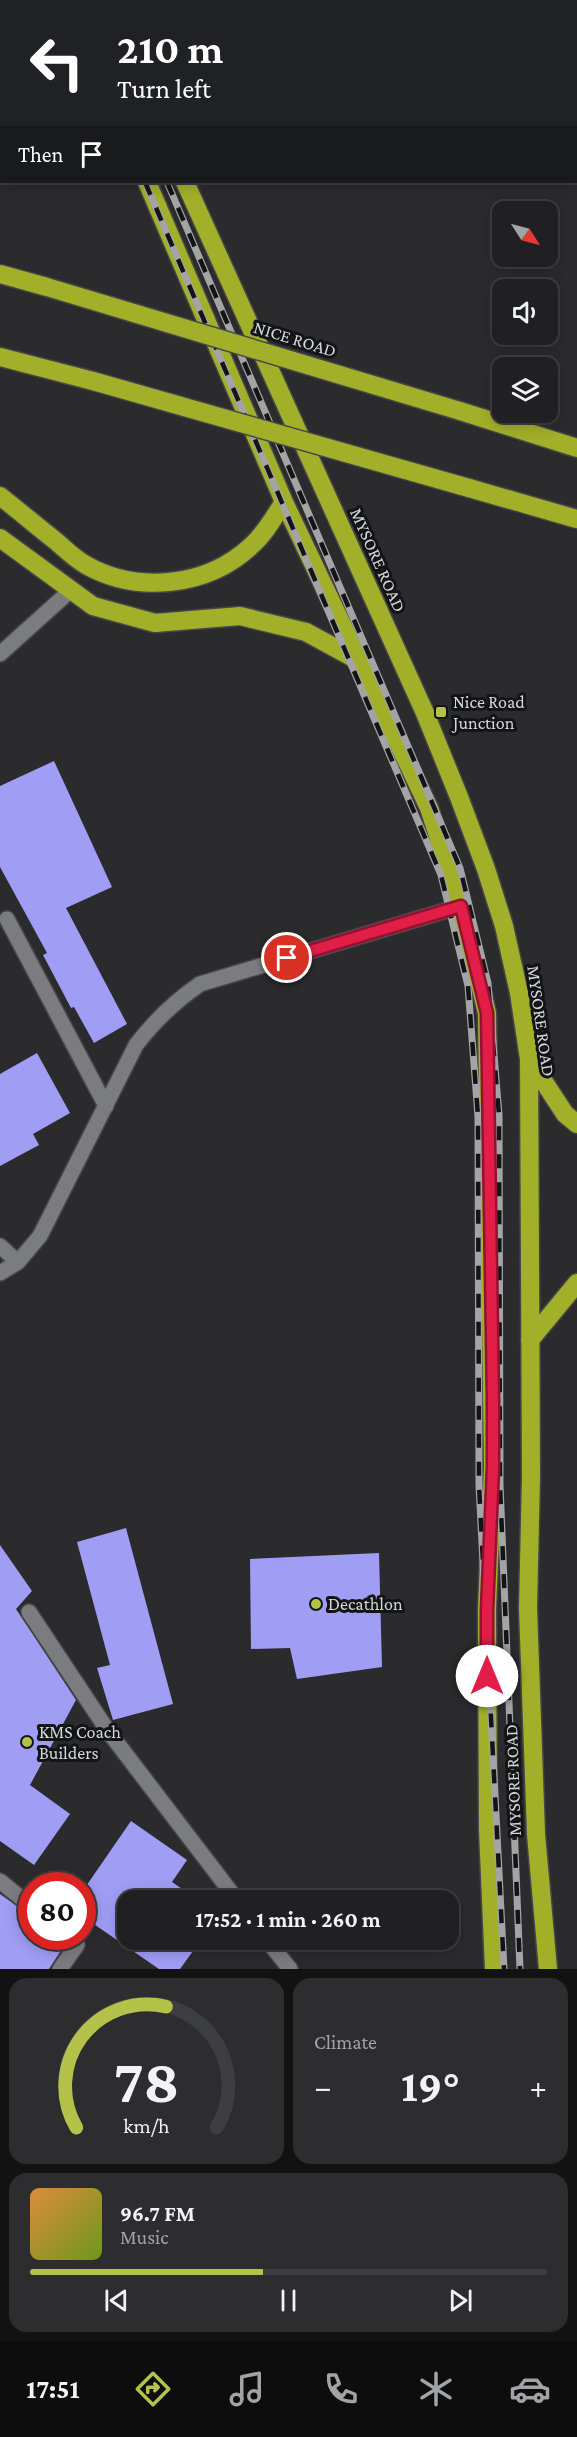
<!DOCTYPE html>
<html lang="en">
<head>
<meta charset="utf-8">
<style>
  body { margin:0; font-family:"Crimson Pro",serif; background:#2d2d2f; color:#f1f3f6; height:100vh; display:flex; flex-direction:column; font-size:22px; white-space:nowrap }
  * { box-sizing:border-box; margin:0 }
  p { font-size:20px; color:#a2a3a5 }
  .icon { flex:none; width:33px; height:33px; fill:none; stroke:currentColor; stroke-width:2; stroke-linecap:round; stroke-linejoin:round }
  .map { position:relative; height:1969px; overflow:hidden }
  .side { display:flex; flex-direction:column; gap:9px; padding:9px; background:#121213; flex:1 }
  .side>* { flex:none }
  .top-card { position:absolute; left:0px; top:0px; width:578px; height:183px; box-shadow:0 3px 15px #0003,0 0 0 2px #3d3e40; background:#202124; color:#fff; overflow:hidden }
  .needle { width:39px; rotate:126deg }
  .controls { position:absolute; left:492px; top:201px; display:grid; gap:12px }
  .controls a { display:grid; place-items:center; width:66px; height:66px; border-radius:12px; background:#202022; box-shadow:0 3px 15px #0003,0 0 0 2px #3d3e40; font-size:30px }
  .speed { position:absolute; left:18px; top:1872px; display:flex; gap:12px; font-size:30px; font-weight:700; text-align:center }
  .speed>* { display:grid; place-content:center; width:78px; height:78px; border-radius:50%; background:#202022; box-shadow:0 3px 15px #0003,0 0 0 2px #3d3e40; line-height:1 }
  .speed .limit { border:9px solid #d22; background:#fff; color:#111 }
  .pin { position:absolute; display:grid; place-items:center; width:51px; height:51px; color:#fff; margin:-26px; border:3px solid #fff; border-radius:50%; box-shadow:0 2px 6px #0007 }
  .me { position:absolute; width:66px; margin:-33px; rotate:0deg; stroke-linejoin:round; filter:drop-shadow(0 0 4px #0008) }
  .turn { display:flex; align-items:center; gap:21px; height:126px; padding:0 18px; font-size:27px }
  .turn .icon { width:78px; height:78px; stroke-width:2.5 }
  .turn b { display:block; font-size:42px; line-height:51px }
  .then { display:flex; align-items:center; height:57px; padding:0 18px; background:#0003; gap:12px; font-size:22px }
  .big { font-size:45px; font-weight:700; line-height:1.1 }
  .side .card { flex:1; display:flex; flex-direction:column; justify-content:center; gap:9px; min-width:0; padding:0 21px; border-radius:18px; background:#2d2d2f }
  .side .dial { align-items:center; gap:0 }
  .dial svg { height:156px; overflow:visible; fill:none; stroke:#3d3e40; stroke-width:7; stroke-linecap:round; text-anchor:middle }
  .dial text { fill:#f1f3f6; stroke:none }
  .song { display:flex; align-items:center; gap:18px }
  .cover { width:72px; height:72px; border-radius:9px; background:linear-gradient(135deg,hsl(30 70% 55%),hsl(80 70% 35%)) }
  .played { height:6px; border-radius:3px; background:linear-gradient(90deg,#b4c24a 45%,#3d3e40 45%) }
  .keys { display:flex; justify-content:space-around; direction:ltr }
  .heat { display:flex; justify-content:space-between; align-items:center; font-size:33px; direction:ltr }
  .side .tiles { flex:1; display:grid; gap:9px; grid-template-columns:1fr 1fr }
  .card:last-child { grid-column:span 2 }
  .trip { position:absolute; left:117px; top:1890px; width:342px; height:60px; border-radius:18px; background:#202022; box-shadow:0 3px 15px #0003,0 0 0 2px #3d3e40; font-weight:700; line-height:60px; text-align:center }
  .tabs { display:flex; height:96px; justify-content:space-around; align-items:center; background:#0d0d0e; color:#a2a3a5 }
  .tabs .icon { width:42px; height:42px }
  .tabs .active { color:#b4c24a }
  .tabs b { font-size:27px; color:#f1f3f6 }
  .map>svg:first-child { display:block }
</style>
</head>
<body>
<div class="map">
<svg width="577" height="1969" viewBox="0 0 577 1969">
  <rect width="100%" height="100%" fill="#2b2b2e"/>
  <path fill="#a09df5" d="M 54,761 L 112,887 L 66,908 L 127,1024 L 94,1043 L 74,1007 L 71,1008 L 43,955 L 47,953 L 0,867 L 0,786 Z
    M 37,1053 L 70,1113 L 33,1134 L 39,1145 L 0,1166 L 0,1074 Z
    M 126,1528 L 173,1704 L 113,1720 L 97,1668 L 110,1665 L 77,1542 Z
    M 0,1545 L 32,1591 L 16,1609 L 76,1700 L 30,1785 L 70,1814 L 34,1865 L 0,1841 Z
    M 379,1553 L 382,1667 L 297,1679 L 290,1648 L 251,1649 L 250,1559 Z
    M 131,1821 L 187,1860 L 172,1882 L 198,1900 L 128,1900 L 128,1940 L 201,1940 L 180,1969 L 159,1969 L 82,1916 L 82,1892 Z
    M 0,1894 L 32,1917 L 32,1936 L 58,1936 L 64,1946 L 49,1969 L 0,1969 Z"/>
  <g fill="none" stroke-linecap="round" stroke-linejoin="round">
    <g stroke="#464648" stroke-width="18">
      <path id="minor" d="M 496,2 L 503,0
        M 0,654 L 71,590
        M 7,919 L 106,1106
        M 0,1246 L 18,1262
        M 0,1273 L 18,1262 L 40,1236 L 136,1045 C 155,1020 174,1002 200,984 L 461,906
        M 29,1612 L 108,1731 L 237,1900
        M 0,1881 L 32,1907
        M 267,1940 L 290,1969
        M 60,1969 L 77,1945 L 67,1936"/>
    </g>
    <g stroke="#464648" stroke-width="21">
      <path id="highway" d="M 83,0 L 83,2
        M 119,0 L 119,2
        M 21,2 L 22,0
        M 0,22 L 2,20
        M 0,85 L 2,85
        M 147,182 L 284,502 L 429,808 L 461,906 L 487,1013 L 493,1467 L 487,1609 L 488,1830 L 494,1969
        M 185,182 L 425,713 L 459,797 L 486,869 L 504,926 L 519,993 L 529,1059 L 531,1476 L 528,1608 L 536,1834 L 548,1969
        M 0,274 L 47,287
        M 0,357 L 93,381
        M 460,411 L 577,448
        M 469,488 L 577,519
        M 0,496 C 19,511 38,527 57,542 C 66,550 75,559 86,565 C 137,594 207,587 251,546 C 265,534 274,517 284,502
        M 0,538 L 93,606 L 155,623 L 240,616 L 306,632 L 361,662
        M 529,1059 L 565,1114 L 577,1124
        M 530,1340 L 577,1283"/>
    </g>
    <use href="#minor" stroke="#7b7c7f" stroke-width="15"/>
    <use href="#highway" stroke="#a1af29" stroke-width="18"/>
    <g stroke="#a4a4a6" stroke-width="7">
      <path id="rail" d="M 76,0 L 76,2
        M 97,0 L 97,2
        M 145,182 L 441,875 L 468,986 L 478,1116 L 479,1485 L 504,1969
        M 167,182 L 460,868 L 488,983 L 499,1115 L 500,1485 L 520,1969"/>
    </g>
    <use href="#rail" stroke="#131415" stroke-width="4.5" stroke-dasharray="14" stroke-linecap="butt"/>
    <g stroke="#464648" stroke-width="21" stroke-linecap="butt">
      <path id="highway-bridge" d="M 47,287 L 460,411
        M 93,381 L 469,488"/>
    </g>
    <use href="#highway-bridge" stroke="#a1af29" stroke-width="18"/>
  </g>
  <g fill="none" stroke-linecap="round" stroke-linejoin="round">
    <g stroke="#92132f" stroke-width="15">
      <path id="route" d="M 287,958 L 461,906 L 487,1013 L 493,1401 L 493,1467 L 487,1610 L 487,1676"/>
    </g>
    <use href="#route" stroke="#e11d48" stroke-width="10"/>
  </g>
  <g fill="#b4c24a" stroke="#131415" stroke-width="2">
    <rect x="435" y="706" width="12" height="12" rx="3"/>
    <circle cx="316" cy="1604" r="6"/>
    <circle cx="27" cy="1742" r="6"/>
  </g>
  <g text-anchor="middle" stroke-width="6" stroke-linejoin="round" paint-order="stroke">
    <g font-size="18" fill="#d6d6d8" stroke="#131415">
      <text transform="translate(295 339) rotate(17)" y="6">NICE ROAD</text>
      <text transform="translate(378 560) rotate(66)" y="6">MYSORE ROAD</text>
      <text transform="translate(541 1021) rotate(82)" y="6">MYSORE ROAD</text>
      <text transform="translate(513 1780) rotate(-92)" y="6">MYSORE ROAD</text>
    </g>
    <g font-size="18" fill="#d6d6d8" stroke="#131415" text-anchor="start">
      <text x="453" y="708">Nice Road<tspan x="453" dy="21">Junction</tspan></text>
      <text x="328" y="1610">Decathlon</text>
      <text x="39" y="1738">KMS Coach<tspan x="39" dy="21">Builders</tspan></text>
    </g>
  </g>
</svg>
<div class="controls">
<a><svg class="needle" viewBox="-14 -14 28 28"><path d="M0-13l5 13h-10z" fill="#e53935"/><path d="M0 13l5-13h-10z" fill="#a2a3a5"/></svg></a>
<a><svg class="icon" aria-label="sound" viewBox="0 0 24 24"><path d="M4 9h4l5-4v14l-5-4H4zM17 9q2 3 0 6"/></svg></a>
<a><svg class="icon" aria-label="layers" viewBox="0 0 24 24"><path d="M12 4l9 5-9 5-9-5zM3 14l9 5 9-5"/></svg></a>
</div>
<div class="speed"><div class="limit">80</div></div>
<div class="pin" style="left:287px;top:958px;background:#d93025"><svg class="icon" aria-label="arrive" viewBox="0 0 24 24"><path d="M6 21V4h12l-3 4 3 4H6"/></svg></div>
<svg class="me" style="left:487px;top:1676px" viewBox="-20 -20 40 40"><circle r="19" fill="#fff"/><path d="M0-13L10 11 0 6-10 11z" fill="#e11d48"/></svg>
<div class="trip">17:52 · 1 min · 260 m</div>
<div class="top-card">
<div class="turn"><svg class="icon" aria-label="left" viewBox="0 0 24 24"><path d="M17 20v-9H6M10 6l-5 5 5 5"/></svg><div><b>210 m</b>Turn left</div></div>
<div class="then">Then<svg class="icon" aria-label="arrive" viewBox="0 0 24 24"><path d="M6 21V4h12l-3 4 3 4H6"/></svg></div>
</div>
</div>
<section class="side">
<div class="tiles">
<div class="card dial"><svg viewBox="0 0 100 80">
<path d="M14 69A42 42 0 1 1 86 69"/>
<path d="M14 69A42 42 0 0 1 60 7" stroke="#b4c24a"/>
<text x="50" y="56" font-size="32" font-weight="700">78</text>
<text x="50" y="72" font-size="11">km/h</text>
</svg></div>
<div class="card"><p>Climate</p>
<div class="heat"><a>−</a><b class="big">19°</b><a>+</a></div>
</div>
<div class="card">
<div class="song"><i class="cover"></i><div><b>96.7 FM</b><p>Music</p></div></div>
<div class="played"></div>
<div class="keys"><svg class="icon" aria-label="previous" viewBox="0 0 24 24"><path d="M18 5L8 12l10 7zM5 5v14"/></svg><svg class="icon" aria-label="pause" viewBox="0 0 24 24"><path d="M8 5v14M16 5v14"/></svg><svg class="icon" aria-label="next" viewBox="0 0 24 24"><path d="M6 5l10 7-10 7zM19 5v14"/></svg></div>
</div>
</div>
</section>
<nav class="tabs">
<b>17:51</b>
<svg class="icon active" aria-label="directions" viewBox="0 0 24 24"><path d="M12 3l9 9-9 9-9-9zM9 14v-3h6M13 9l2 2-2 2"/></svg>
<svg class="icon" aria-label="music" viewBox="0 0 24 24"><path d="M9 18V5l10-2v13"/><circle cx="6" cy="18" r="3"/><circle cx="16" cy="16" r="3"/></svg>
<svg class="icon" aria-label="phone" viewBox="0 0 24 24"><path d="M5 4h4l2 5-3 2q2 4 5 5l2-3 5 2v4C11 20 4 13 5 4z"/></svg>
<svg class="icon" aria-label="climate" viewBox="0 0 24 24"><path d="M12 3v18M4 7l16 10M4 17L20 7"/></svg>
<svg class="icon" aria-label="car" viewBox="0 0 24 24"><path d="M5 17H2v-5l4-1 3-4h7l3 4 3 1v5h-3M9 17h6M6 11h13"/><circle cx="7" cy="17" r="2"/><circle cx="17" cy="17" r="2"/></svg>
</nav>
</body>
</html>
